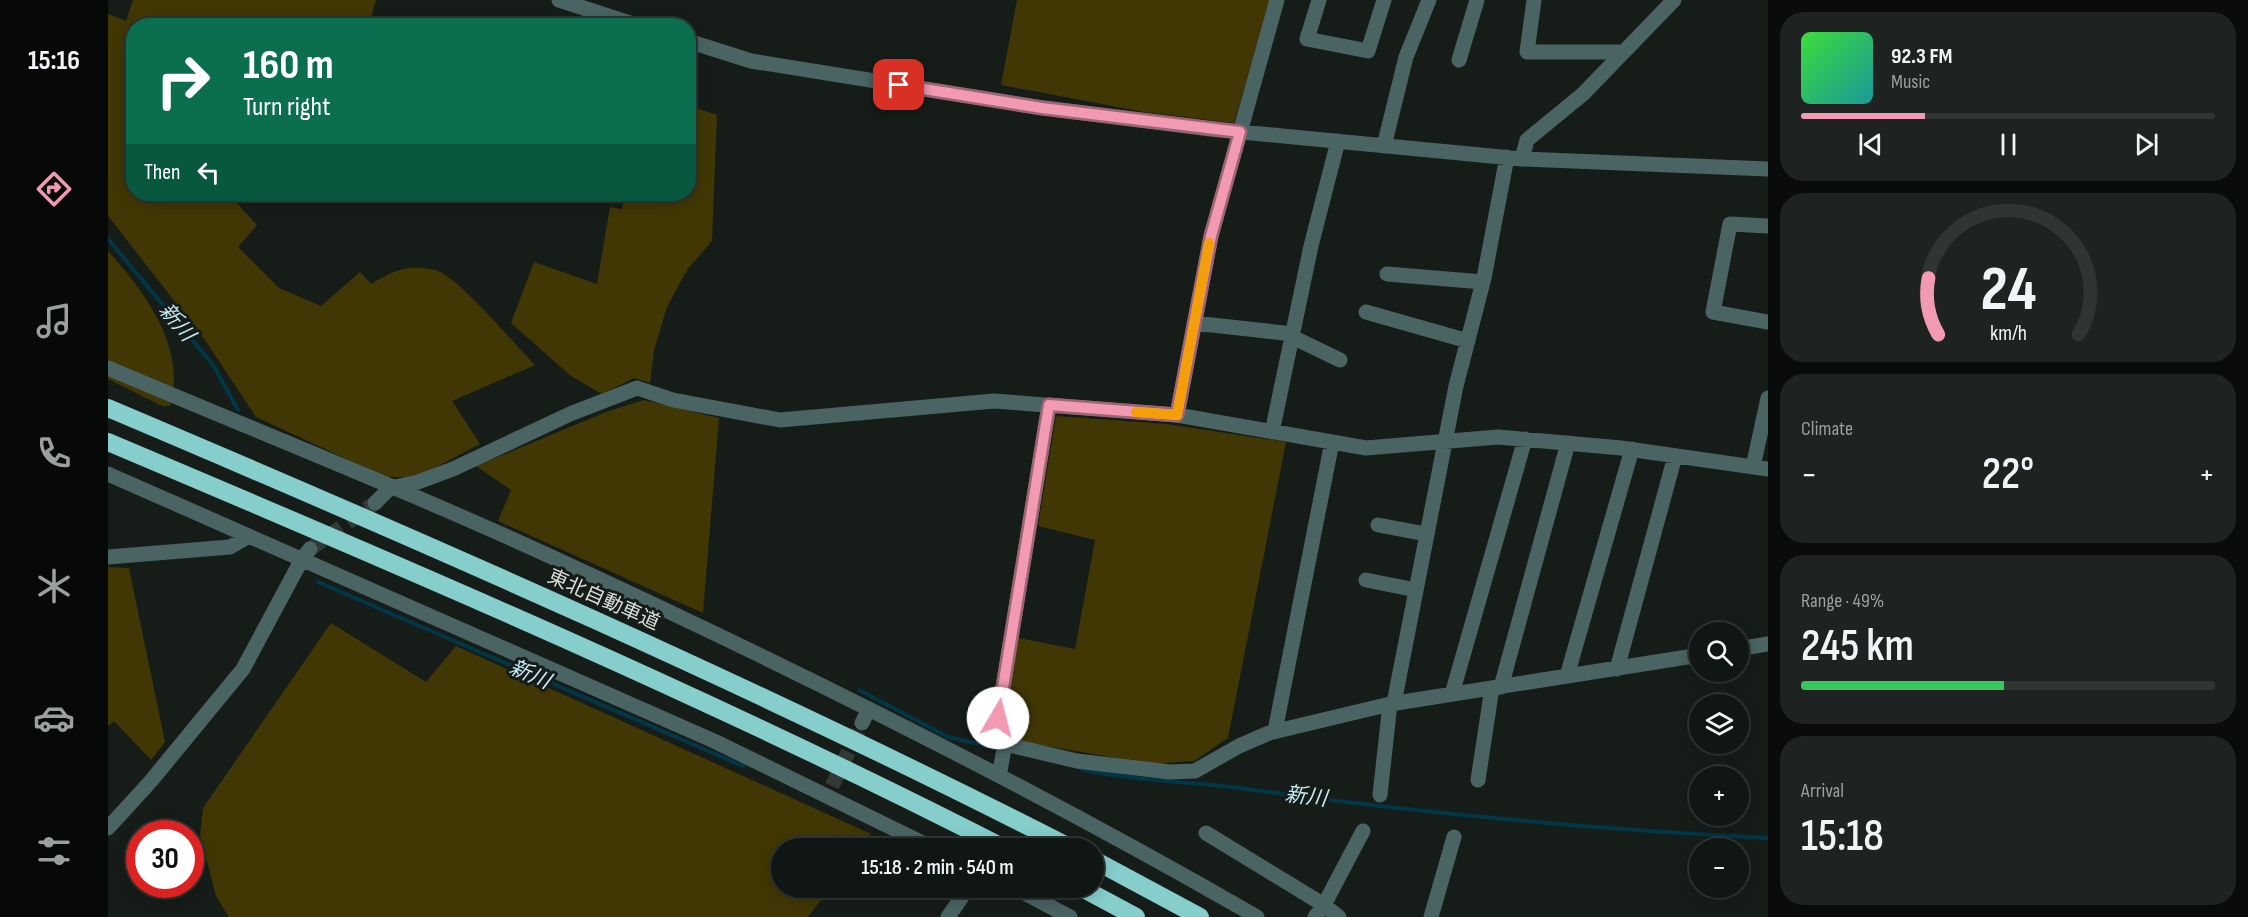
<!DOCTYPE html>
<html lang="en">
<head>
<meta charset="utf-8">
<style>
  body { margin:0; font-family:"Sofia Sans Condensed","Noto Sans JP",sans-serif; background:#1e2321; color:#f1f3f6; height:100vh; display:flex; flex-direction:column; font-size:22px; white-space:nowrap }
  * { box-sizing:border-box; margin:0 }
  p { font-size:20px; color:#9c9fa0 }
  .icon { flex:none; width:33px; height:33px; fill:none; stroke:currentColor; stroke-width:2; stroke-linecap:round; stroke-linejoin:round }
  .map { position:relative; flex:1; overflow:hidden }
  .panel { display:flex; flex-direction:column; gap:12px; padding:12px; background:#090c0a; width:480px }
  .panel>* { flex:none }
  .banner { position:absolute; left:18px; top:18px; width:570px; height:183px; border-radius:24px; box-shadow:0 3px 15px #0003,0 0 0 2px #303533; background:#0b6e4f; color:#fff; overflow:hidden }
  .tools { position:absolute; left:1581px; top:622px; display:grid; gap:12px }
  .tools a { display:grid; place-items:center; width:60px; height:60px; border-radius:50%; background:#101613; box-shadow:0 3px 15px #0003,0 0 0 2px #303533; font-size:30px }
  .speed { position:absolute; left:18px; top:820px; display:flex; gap:12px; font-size:30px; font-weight:700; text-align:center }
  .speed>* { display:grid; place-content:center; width:78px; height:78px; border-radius:50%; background:#101613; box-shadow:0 3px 15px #0003,0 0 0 2px #303533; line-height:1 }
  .speed .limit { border:9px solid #d22; background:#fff; color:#111 }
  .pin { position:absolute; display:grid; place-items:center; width:51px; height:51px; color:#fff; margin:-26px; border-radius:12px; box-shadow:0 3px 9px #0006 }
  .me { position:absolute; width:66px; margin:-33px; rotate:8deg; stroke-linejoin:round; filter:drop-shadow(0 0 4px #0008) }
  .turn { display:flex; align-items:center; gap:21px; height:126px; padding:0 18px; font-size:27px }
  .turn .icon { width:78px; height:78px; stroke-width:2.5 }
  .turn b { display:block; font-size:42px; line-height:51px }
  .then { display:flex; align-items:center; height:57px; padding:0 18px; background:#0003; gap:12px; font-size:22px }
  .big { font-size:45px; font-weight:600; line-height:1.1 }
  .panel .tile { flex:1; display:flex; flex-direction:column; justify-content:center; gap:9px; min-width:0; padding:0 21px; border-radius:24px; background:#1e2321 }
  .panel .dial { align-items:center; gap:0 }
  .dial svg { height:156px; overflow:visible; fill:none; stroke:#303533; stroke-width:7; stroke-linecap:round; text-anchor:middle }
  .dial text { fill:#f1f3f6; stroke:none }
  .song { display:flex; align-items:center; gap:18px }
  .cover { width:72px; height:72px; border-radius:9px; background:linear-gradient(135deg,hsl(120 70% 55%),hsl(180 70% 35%)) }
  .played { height:6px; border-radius:3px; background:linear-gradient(90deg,#f19ab2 30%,#303533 30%) }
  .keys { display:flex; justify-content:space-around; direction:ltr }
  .heat { display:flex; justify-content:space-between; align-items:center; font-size:33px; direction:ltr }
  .charge { height:9px; border-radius:4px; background:linear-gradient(90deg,#34c759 49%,#303533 0) }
  .trip { position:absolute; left:663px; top:838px; width:333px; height:60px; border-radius:30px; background:#101613; box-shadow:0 3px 15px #0003,0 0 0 2px #303533; font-weight:600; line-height:60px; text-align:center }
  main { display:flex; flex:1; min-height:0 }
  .tabs { display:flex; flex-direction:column; width:108px; justify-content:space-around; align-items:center; background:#060908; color:#9c9fa0 }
  .tabs .icon { width:42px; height:42px }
  .tabs .current { color:#f19ab2 }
  .tabs b { font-size:27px; color:#f1f3f6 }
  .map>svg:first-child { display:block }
</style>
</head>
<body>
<main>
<nav class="tabs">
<b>15:16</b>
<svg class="icon current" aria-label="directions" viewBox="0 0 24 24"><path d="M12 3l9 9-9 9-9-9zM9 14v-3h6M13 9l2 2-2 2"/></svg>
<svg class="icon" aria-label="music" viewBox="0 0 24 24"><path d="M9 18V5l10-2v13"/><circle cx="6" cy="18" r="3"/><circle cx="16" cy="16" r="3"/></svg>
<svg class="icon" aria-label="phone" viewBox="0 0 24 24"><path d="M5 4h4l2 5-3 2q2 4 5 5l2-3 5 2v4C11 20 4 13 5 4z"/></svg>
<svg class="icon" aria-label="climate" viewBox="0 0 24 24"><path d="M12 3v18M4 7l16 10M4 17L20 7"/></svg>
<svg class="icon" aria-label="car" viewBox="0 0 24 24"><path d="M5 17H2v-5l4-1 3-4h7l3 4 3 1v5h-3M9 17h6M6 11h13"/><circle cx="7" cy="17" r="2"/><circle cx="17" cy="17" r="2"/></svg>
<svg class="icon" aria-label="filters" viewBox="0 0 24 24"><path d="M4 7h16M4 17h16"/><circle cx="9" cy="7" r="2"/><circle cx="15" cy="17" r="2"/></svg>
</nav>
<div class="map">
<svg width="1660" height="917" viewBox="0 0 1660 917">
  <rect width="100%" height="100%" fill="#161d19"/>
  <path fill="#403705" d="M 25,0 L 268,0 L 261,25 L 26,26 L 26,194 L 121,194 L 149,225 L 130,247 L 171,288 L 213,306 L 252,272 L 263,284 C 284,271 301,263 327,270 C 349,275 408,346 427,365 L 344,401 L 372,444 L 321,471 L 302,477 L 277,477 L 148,417 L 99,343 L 0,216 L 0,14 L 18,21 Z
    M 909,0 L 1163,0 L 1126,123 L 1036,112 L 893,85 Z
    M 581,106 L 609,115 L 604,241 L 579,270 L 559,307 L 546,350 L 542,383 L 526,378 L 494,394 L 463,376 L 403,323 L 426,262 L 489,284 L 502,207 L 514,209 L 517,194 L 580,194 Z
    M 0,251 C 37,292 79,348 62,406 L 54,406 L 0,379 Z
    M 536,400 L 611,418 L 595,613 L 390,521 L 403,490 L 368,466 L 498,412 Z
    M 948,416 L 1059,424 L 1178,442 L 1120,738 L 1086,761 L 1043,764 L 904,740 L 898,680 L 911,638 L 967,649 L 987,540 L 930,526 Z
    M 0,567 L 21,568 L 57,742 L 43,760 L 6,721 L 0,726 Z
    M 223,623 L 318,682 L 348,646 L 763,834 L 752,849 L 674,849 L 674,888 L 722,888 L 700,917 L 121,917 L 108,896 L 92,835 L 95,808 Z"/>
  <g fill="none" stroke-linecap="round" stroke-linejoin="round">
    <path stroke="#013646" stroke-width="4" d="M 0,239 L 105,365 L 130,410
      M 210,582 L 635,766
      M 751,690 L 840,737 L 893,749
      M 973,769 C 1027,781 1077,781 1131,788 C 1307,813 1482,829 1660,838"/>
    <path stroke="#333a36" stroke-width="15" stroke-dasharray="15 8" stroke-linecap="butt" d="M 202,549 L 267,503
      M 724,786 L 754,723"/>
    <path stroke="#496463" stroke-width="15" d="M 451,0 L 531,26
      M 1211,0 L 1199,39 L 1260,51 L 1276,0
      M 1426,0 L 1419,52 L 1514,52
      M 580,41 L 643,61 L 929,107 L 1102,129 L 1414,159 L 1660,169
      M 1351,60 L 1369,0
      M 1276,146 L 1298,57 L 1321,0
      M 1414,159 L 1419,140 L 1475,94 L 1566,0
      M 1660,226 L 1622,224 L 1605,312 L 1660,322
      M 1279,274 L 1375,282
      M 1258,312 L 1360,341
      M 1086,323 L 1176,333 L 1232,360
      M 0,368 C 153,433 308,494 459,564 C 693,672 925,788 1149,917
      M 1069,415 L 1103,236 L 1169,0
      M 1164,432 L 1203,246 L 1230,141
      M 1645,467 L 1660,398
      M 0,474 L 606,741 L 827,849
      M 267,503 L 282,488 L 310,482 L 345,469 L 462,414 L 529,388 L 565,400 L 672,420 L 886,401 L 1069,415 L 1258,448 L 1390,437 L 1513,448 L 1660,469
      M 1270,525 L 1318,534
      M 0,557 L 122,547 L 141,536
      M 1258,580 L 1308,590
      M 1630,649 L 1660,644
      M 1509,669 L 1567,456
      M 1459,676 L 1524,449
      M 1393,687 L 1460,443
      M 1344,694 L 1417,439
      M 1286,703 L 1348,386 L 1376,278 L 1399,157
      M 754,723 L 761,709
      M 1167,731 L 1224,442
      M 897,744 L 969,761 L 1062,772 L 1087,771 L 1131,746 L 1161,733 L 1282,704 L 1592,655
      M 891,776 L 897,744 L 890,718 L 941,405
      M 1370,780 L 1384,688
      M 1272,795 L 1282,704
      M 0,828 L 43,781 L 135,669 L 194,559 L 202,549
      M 1098,833 L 1216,905 L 1255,831
      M 907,888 L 962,917
      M 840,917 L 860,888
      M 1207,917 L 1216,905 L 1231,917
      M 1323,917 L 1346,837"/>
    <path stroke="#85cecc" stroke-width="18" d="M 0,408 C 326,546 650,688 965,849
      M 0,442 C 303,570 605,699 898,849
      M 986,860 L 1092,917
      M 974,888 L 1028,917"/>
  </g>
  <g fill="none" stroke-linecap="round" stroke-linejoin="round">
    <g stroke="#9d6474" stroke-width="15">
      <path id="route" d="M 791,85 L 934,108 L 1132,132 L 1103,236 L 1069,415 L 941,405 L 890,718"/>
    </g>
    <use href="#route" stroke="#f19ab2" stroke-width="10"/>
    <path stroke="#f59e0b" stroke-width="10" d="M 1028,412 L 1069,415 L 1101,243"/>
  </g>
  <g text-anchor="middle" stroke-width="6" stroke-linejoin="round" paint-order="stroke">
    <g font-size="20" fill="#dadfdc" stroke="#161d19">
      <text transform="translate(496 599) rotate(24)" y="7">東北自動車道</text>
    </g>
    <g font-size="21" font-style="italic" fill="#c8ebf9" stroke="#161d19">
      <text transform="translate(69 322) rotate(50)" y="7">新川</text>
      <text transform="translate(422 674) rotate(23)" y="7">新川</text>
      <text transform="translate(1198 796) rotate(7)" y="7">新川</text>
    </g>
  </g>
</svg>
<div class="tools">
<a><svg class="icon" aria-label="search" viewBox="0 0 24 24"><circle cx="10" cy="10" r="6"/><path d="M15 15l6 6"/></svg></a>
<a><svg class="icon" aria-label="layers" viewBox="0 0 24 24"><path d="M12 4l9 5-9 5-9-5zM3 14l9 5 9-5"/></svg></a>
<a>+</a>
<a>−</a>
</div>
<div class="speed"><div class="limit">30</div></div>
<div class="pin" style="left:791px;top:85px;background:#d93025"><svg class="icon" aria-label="arrive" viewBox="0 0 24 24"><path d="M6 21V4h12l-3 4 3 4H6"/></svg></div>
<svg class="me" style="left:890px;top:718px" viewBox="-20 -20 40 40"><circle r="19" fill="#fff"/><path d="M0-13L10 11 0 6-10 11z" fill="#f19ab2"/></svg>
<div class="trip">15:18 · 2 min · 540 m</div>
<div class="banner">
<div class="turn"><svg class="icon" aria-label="right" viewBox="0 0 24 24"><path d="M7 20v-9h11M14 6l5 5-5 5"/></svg><div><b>160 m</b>Turn right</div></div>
<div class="then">Then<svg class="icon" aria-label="left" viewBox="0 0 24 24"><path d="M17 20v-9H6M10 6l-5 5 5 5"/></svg></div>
</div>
</div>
<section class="panel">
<div class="tile">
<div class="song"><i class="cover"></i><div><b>92.3 FM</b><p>Music</p></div></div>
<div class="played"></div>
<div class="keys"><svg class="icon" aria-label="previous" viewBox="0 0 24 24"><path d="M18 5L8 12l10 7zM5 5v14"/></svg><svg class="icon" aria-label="pause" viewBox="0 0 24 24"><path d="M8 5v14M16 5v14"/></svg><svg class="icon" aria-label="next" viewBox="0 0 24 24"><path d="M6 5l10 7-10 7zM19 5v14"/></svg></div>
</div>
<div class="tile dial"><svg viewBox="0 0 100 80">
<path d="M14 69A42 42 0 1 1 86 69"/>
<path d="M14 69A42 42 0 0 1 9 40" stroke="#f19ab2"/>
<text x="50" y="56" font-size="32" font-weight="700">24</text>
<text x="50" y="72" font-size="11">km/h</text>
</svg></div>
<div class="tile"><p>Climate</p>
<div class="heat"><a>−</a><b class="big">22°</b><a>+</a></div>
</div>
<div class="tile"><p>Range · 49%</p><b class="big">245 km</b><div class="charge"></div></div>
<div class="tile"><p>Arrival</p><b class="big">15:18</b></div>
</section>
</main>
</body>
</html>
